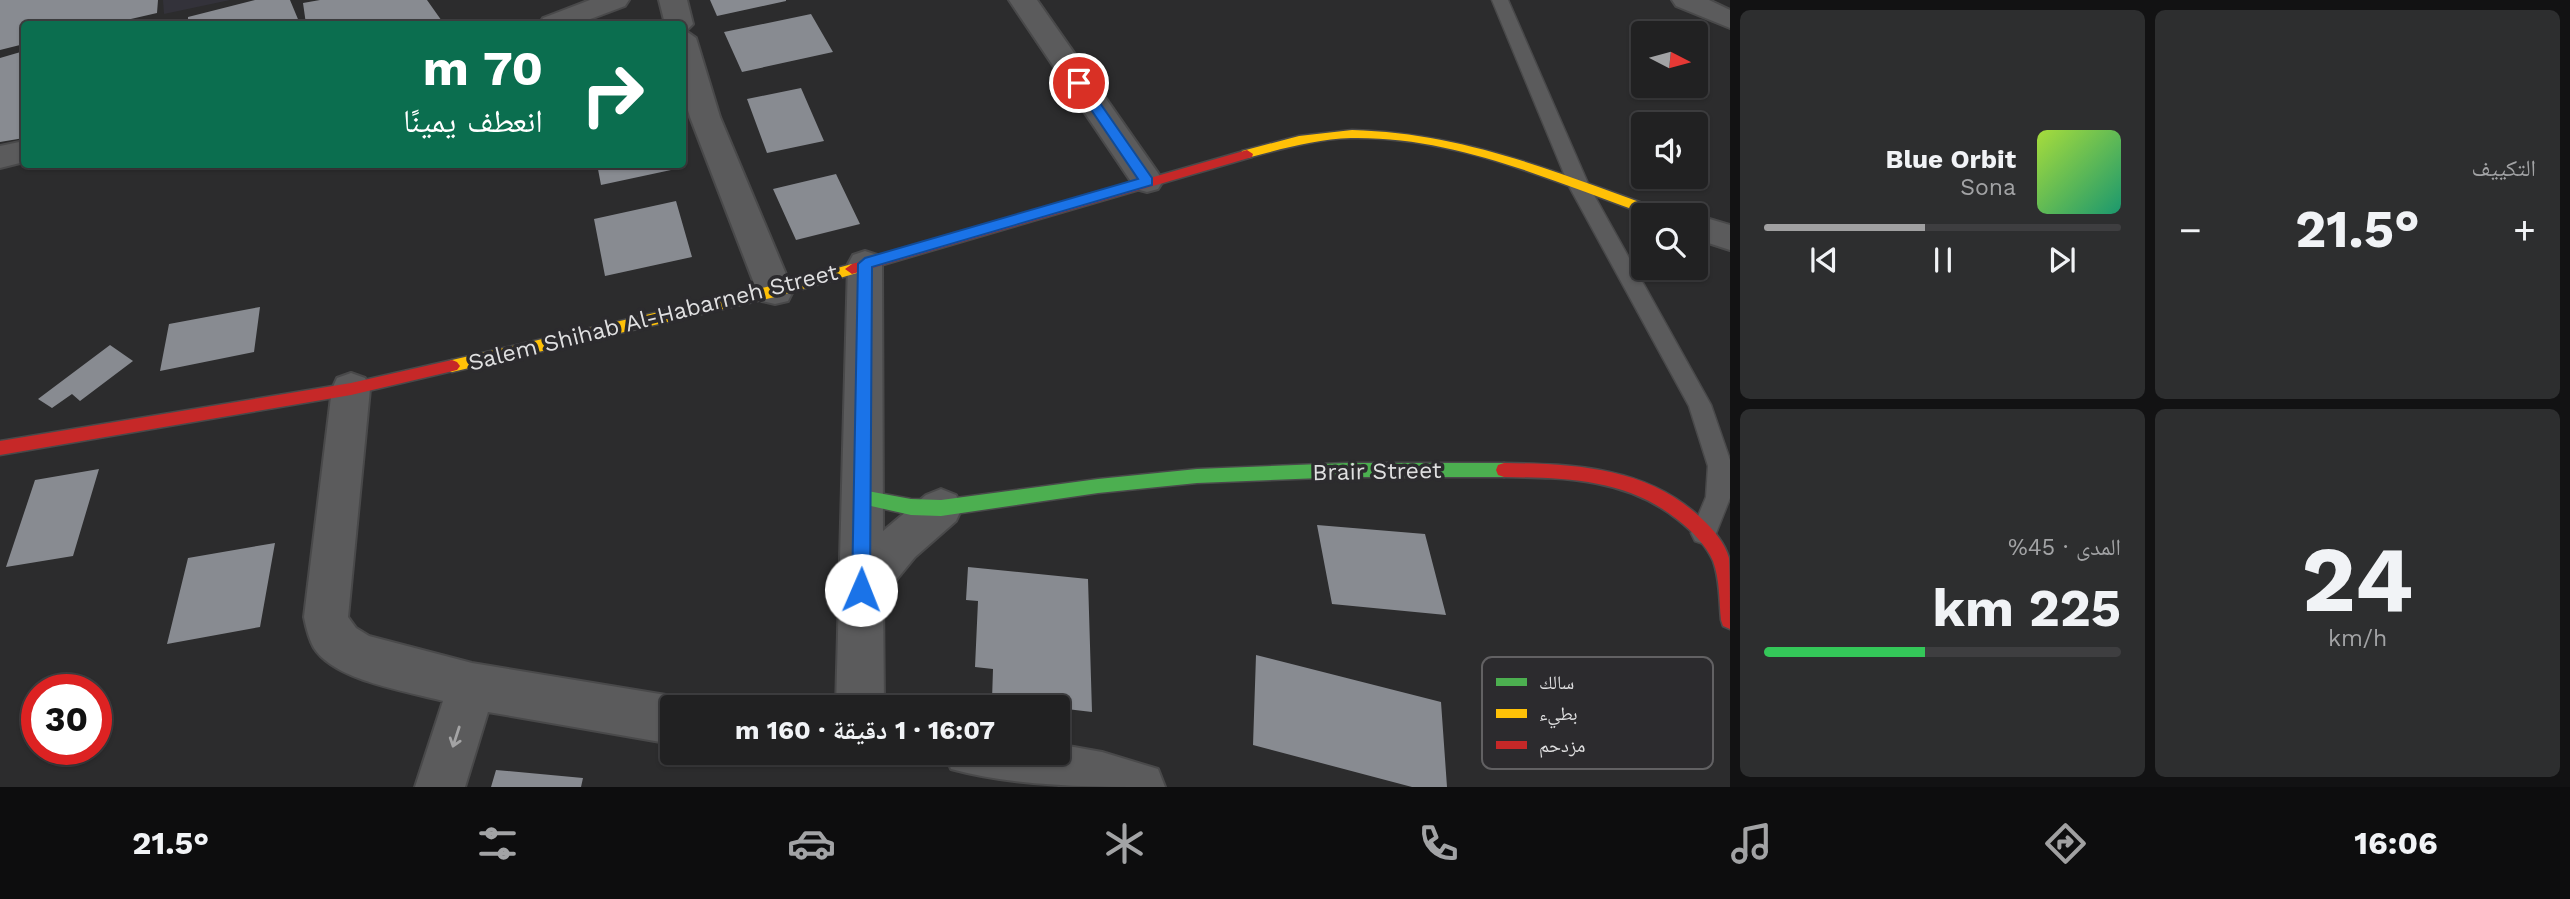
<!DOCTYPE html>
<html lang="ar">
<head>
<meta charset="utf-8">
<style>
  body { margin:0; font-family:"Work Sans","Noto Naskh Arabic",sans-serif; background:#2d2e2f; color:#f1f3f6; direction:rtl; height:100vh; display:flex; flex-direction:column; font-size:26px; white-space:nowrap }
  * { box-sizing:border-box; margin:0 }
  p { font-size:23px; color:#a2a3a5 }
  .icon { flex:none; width:38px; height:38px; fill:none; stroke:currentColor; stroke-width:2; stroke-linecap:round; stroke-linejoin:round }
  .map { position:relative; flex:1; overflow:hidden; direction:ltr }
  .sheet { display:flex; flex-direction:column; gap:10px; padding:10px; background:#121213; width:840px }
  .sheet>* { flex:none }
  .banner { position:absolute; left:21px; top:21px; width:665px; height:147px; border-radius:7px; box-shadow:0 2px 5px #0004,0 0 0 2px #3e3e40; direction:rtl; background:#0b6e4f; color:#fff; overflow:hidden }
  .needle { width:46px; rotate:96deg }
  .controls { position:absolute; left:1631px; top:21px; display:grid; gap:14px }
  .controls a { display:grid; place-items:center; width:77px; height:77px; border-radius:7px; background:#212122; box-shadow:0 2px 5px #0004,0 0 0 2px #3e3e40; font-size:35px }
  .speed { position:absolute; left:21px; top:674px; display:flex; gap:14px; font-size:35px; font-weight:700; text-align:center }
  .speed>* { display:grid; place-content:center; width:91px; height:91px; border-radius:50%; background:#212122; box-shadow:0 2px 5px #0004,0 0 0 2px #3e3e40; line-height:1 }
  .speed .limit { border:10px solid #d22; background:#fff; color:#111 }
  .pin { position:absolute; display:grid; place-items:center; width:60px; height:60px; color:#fff; margin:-30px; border:4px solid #fff; border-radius:50%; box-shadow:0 2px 7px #0007 }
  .me { position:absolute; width:77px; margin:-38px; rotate:1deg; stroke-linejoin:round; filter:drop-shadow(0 0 5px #0008) }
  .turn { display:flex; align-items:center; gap:24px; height:147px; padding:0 28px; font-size:32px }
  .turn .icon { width:91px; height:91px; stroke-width:2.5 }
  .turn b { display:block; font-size:49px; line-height:60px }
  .big { font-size:52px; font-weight:700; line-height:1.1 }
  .sheet .card { flex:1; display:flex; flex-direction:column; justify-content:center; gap:10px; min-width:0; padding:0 24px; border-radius:10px; background:#2d2e2f }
  .sheet .dial { align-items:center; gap:0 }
  .dial b { font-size:91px; line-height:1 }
  .song { display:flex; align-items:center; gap:21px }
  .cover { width:84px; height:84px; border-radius:10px; background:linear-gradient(135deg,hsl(80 70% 55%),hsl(160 70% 35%)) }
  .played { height:7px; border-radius:4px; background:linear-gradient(90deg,#a0a0a1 45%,#3e3e40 45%) }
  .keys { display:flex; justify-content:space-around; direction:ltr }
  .heat { display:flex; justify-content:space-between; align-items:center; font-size:38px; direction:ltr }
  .charge { height:10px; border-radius:5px; background:linear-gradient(90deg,#34c759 45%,#3e3e40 0) }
  .sheet .tiles { flex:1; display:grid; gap:10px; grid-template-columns:repeat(2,1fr) }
  .trip { position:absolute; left:660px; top:695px; width:410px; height:70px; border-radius:7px; background:#212122; box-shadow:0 2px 5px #0004,0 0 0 2px #3e3e40; font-weight:700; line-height:70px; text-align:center; direction:rtl }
  .tabs { display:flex; height:112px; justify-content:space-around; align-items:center; background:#0d0d0e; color:#a2a3a5 }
  .tabs .icon { width:49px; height:49px }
  .tabs .selected { color:#a0a0a1 }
  .tabs b { font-size:32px; color:#f1f3f6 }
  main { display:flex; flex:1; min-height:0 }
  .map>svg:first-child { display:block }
</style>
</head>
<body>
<main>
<section class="sheet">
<div class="tiles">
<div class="card"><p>التكييف</p>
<div class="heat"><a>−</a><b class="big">21.5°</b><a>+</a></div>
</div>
<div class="card">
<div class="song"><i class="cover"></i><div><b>Blue Orbit</b><p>Sona</p></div></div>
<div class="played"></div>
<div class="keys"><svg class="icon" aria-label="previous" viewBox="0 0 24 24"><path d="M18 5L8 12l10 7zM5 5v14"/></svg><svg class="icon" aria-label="pause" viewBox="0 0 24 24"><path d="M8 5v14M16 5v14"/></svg><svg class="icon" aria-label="next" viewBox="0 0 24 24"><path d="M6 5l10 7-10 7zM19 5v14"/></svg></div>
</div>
<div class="card dial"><b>24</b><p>km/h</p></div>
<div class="card"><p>المدى · 45%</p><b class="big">225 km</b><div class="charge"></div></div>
</div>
</section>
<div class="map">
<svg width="1730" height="787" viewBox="0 0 1730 787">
  <rect width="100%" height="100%" fill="#2c2c2d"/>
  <path fill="#33323a" d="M 163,0 L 230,0 L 164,14 Z"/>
  <path fill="#888b91" d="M 0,0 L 158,0 L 157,13 L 109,24 L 24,24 L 24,44 L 0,50 Z
    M 255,0 L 290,0 L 300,24 L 188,24 L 188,17 Z
    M 320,0 L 427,0 L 444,24 L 306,24 L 303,3 Z
    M 710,0 L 786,0 L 786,1 L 717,16 Z
    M 811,14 L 833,52 L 742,72 L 724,32 Z
    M 24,51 L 24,138 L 0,142 L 0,58 Z
    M 801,88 L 824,141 L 767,153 L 747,99 Z
    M 683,159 L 685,167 L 601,185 L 597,164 L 682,164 Z
    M 836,174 L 860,224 L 796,240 L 773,189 Z
    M 676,201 L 692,257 L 605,276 L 594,219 Z
    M 260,307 L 254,352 L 160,371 L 169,324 Z
    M 110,345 L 133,361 L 80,401 L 72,394 L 52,408 L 38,399 Z
    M 99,469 L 73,556 L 6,567 L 35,480 Z
    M 1317,525 L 1425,534 L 1446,615 L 1332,604 Z
    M 275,543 L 260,627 L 167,644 L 188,558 Z
    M 968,567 L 1088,579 L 1092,712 L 992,700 L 993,669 L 975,667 L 978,601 L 966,600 Z
    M 1256,655 L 1441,702 L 1447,787 L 1412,787 L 1253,745 Z
    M 496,770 L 583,778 L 581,787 L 491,787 Z"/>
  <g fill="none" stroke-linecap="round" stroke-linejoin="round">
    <g stroke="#49494a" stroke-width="3">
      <path id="lane" d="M 1492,0 L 1508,0 L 1590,188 L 1711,405 L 1730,460 L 1730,498 L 1713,541 L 1704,544 L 1695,541 L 1691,533 L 1706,497 L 1708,466 L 1689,406 L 1570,188 Z"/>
    </g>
    <g stroke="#49494a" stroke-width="4">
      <path id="street" d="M 590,0 L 629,0 L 625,6 L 577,24 L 539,24 L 543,18 Z
        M 659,0 L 687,0 L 693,24 L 686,31 L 696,38 L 720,117 L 793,291 L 788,301 L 775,304 L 762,301 L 757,291 L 690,117 L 682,91 L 682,24 L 665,24 Z
        M 1009,0 L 1037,0 L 1158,173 L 1163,181 L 1158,189 L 1147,192 L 1136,189 Z
        M 1672,0 L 1709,0 L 1730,10 L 1730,28 L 1676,6 Z
        M 24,141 L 24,162 L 0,168 L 0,146 Z
        M 1695,215 L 1696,215 L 1730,225 L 1730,250 L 1696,239 Z
        M 865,251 L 877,255 L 882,264 L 883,531 L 926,495 L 941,489 L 956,495 L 962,508 L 956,521 L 915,557 L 883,596 L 884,707 L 836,707 L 848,264 L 853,255 Z
        M 351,373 L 365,378 L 370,389 L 348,617 L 356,628 L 369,636 L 472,663 L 672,696 L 689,703 L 691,707 L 672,707 L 672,744 L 488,712 L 465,787 L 415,787 L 443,701 C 407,691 335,681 314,648 C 309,639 306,627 304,617 L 332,389 L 337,378 Z
        M 1057,744 L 1102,752 L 1158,769 L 1165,787 C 1095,787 1017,787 951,769 L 944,752 L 1057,752 Z"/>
    </g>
    <g stroke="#49494a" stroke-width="3">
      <path id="fast" d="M 1347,463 L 1504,463 L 1510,465 L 1512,470 L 1510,475 L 1504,477 L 1347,477 L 1197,483 L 1098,493 L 941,516 L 911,515 L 862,504 L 856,502 L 854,497 L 856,492 L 862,490 L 911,499 L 941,500 L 1098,479 L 1197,469 Z"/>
    </g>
    <g stroke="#49494a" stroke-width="3">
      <path id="slow" d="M 1352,130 C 1466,133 1561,174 1667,212 L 1669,215 L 1648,215 C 1552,181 1455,136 1351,138 C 1316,139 1281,149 1247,158 L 1241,154 L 1242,151 L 1299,136 Z
        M 852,264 L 857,265 L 859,269 L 857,273 L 775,297 L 452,372 L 447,370 L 444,366 L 447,362 L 452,360 L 775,285 Z"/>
    </g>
    <g stroke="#49494a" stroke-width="3">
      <path id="jam" d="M 1247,150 L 1253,154 L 1252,157 L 852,274 L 845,269 L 852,264 Z
        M 452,360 L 457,362 L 460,366 L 457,370 L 351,395 L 0,455 L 0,441 L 351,383 Z
        M 1504,463 C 1575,464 1648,467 1702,519 C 1713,529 1725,543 1729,558 C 1730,577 1730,609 1730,629 L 1723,626 L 1721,620 C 1719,601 1720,580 1713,561 C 1706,545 1692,531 1678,520 C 1627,479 1567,478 1504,477 L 1498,475 L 1496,470 L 1498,465 Z"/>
    </g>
    <use href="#lane" fill="#5b5b5c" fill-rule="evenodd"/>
    <use href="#street" fill="#5b5b5c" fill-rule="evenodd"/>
    <use href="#fast" fill="#4caf50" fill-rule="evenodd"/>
    <use href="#slow" fill="#ffc107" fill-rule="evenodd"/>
    <use href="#jam" fill="#c62828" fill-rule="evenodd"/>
  </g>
  <defs><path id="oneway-shaft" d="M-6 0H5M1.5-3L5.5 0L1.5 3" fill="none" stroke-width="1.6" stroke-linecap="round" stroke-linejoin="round" transform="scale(1.75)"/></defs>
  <use stroke="#a4a4a5" href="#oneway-shaft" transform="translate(456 737) rotate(108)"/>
  <path fill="#1a73e8" stroke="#114b97" stroke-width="2" d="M 1075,80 L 1084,80 L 1152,178 L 1152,185 L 872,267 L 870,590 L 868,596 L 861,598 L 855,596 L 852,590 L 858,264 L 865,258 L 1138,179 L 1073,83 Z"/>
  <g text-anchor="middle" stroke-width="7" stroke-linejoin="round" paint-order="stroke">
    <g font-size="23" fill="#dfdfe0" stroke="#2c2b2e">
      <text transform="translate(653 317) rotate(-14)" y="8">Salem Shihab Al-Habarneh Street</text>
      <text transform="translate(1377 471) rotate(-1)" y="8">Brair Street</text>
    </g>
  </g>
  <rect x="1482" y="657" width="231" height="112" rx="10" fill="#2c2b2e" stroke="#626163" stroke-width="2"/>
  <rect x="1496" y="678" width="31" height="8" fill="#4caf50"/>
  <rect x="1496" y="709" width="31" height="9" fill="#ffc107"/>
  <rect x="1496" y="741" width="31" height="8" fill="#c62828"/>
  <g font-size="19" fill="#dfdfe0">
    <text x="1539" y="689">سالك</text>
    <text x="1539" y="720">بطيء</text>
    <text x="1539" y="752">مزدحم</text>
  </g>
</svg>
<div class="controls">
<a><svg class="needle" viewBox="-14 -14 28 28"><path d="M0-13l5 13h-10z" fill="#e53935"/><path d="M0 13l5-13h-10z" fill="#a2a3a5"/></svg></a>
<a><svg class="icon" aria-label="sound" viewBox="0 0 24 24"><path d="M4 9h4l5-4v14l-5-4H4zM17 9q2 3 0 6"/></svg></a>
<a><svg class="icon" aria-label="search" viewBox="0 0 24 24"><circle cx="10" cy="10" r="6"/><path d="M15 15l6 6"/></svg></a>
</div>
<div class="speed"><div class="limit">30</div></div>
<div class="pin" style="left:1079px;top:83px;background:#d93025"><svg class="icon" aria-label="arrive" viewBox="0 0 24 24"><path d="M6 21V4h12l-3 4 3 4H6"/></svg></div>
<svg class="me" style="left:861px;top:590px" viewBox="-20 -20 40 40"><circle r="19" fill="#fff"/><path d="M0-13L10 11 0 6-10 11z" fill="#1a73e8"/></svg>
<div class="trip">16:07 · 1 دقيقة · 160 m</div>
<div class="banner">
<div class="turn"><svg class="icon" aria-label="right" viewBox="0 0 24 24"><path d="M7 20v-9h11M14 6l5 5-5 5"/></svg><div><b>70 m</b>انعطف يمينًا</div></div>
</div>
</div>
</main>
<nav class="tabs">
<b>16:06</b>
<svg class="icon selected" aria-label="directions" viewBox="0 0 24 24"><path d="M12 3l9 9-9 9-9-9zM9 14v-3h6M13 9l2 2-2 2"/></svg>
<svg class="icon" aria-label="music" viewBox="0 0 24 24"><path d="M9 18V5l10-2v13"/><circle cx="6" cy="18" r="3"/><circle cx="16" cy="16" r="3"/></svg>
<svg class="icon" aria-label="phone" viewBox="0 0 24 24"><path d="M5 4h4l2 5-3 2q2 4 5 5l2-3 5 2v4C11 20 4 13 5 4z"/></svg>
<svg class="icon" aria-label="climate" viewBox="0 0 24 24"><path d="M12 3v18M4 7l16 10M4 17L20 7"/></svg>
<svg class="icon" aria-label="car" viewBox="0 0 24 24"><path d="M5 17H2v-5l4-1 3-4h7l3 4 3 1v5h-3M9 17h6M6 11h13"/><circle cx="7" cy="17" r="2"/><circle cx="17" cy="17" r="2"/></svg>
<svg class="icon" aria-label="filters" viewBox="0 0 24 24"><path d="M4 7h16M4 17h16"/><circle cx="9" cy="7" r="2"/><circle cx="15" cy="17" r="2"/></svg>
<b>21.5°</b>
</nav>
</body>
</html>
